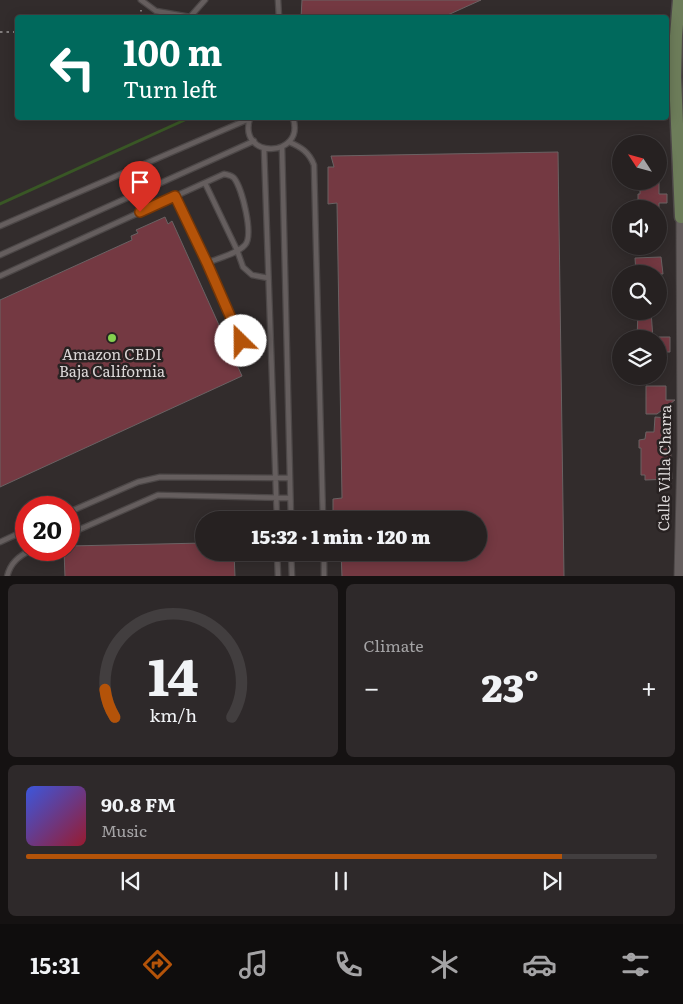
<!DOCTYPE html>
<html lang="en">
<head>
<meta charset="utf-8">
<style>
  body { margin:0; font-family:Literata,serif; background:#2e292a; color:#f1f3f6; height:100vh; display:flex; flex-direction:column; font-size:19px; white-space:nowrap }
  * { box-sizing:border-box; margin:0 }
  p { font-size:16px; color:#a4a3a5 }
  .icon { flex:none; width:28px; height:28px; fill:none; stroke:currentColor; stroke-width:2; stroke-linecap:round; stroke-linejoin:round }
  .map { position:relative; height:576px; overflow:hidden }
  .side { display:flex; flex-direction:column; gap:8px; padding:8px; background:#151212; flex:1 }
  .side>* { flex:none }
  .banner { position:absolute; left:15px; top:15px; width:654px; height:105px; border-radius:5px; box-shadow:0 2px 12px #0003,0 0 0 1px #423e3f; background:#00695c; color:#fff; overflow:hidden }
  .needle { width:32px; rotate:306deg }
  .buttons { position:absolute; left:612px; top:135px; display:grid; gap:10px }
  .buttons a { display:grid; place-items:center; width:55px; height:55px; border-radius:50%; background:#262121; box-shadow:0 2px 12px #0003,0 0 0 1px #423e3f; font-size:25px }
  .speed { position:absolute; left:15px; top:496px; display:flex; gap:10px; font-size:25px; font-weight:700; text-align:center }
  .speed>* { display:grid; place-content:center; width:65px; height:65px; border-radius:50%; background:#262121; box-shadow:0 2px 12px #0003,0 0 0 1px #423e3f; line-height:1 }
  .speed .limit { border:8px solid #d22; background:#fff; color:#111 }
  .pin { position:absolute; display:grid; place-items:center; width:42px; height:42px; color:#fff; margin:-51px -21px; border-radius:50% 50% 50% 0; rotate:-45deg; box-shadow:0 0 5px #0007 }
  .pin .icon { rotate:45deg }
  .me { position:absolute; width:55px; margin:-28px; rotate:337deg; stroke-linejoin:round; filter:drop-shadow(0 0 4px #0008) }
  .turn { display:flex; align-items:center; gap:18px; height:105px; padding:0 25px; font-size:22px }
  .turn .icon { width:65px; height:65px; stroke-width:2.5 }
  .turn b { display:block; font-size:35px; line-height:42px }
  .big { font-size:38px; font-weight:800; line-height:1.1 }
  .side .widget { flex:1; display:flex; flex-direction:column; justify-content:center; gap:8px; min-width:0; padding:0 18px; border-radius:8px; background:#2e292a }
  .side .dial { align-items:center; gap:0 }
  .dial svg { height:130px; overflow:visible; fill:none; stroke:#423e3f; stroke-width:7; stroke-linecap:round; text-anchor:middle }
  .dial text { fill:#f1f3f6; stroke:none }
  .song { display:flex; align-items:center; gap:15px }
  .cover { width:60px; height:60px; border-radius:8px; background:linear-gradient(135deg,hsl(230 70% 55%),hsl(350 70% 35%)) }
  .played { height:5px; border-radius:2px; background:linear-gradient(90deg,#b45309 85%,#423e3f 85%) }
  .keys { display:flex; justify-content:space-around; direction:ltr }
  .heat { display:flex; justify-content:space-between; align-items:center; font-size:28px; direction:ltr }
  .side .tiles { flex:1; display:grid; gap:8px; grid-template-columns:1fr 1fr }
  .widget:last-child { grid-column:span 2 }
  .trip { position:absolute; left:195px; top:511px; width:292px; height:50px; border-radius:25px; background:#262121; box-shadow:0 2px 12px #0003,0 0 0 1px #423e3f; font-weight:800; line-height:50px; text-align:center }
  .menu { display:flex; height:80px; justify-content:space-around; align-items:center; background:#0f0d0d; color:#a4a3a5 }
  .menu .icon { width:35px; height:35px }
  .menu .on { color:#b45309 }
  .menu b { font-size:22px; color:#f1f3f6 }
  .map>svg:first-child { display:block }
</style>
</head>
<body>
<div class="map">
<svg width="683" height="577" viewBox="0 0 683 577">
  <rect width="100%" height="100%" fill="#322c2c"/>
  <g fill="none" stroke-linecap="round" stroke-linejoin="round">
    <path stroke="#395725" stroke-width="3" d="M 0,204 L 189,118"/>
  </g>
  <path fill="#743942" stroke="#6a6263" d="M 302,0 L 481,0 L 441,18 L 301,18 Z
    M 558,152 L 564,577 L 342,577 L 341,552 L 479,552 L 479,520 L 333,520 L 333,499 L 342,498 L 337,203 L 328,204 L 328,167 L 334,167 L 331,156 Z
    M 640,181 L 659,181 L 659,194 L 667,194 L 667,203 L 659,203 L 659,209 L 638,209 L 638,194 L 640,194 Z
    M 165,217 L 168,224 L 172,221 L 242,376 L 0,487 L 0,300 L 132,240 L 131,236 L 138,233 L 136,230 Z
    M 661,257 L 663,274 L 636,274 L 635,258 Z
    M 638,311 L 651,311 L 653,339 L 637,339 Z
    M 659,337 L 670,337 L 670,352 L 659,352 Z
    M 646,386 L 666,386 L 666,400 L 675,400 L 657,414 L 646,414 Z
    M 655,417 L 669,418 L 672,479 L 645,480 L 645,475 L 641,475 L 641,448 L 639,448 L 639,440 L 645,439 L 646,432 L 654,432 Z
    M 204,543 L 204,552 L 234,552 L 235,577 L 65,577 L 64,550 L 69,550 L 69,546 Z"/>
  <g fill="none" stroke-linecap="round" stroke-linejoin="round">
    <g stroke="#4c4747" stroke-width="7">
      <path id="lane" d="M 141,0 L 156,11 L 190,17 L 205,0
        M 278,0 L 279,18
        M 250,118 C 237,160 306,158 293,118
        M 289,142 C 301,147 309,152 314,165 L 323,520
        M 282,147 L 291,520
        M 264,148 L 277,520
        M 205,183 L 237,250 L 243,267 L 252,275 L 268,278
        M 175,195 L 241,341
        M 0,226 L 249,119
        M 0,255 L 254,141
        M 0,276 L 224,174 C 228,175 231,175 234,178 C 242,188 254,235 245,245 C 237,254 218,258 207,263
        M 69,512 L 138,482 L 160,477 L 290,478
        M 69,534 L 158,495 L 290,498
        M 0,542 L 26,530
        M 277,552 L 278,577
        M 291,552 L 292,577
        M 324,552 L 324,577
        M 7,577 C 10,563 19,556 31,550"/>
    </g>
    <g stroke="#4c4747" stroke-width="11">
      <path id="street" d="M 679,577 L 682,450 L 681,217"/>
    </g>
    <g stroke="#4c4747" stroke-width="15">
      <path id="secondary" d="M 679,0 L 676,36 L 675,77 L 681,217 L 683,216"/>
    </g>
    <path stroke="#827d7d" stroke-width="2" stroke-dasharray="2.5 4" stroke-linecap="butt" d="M 141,18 L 141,10
      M 0,32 L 18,32"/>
    <use href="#lane" stroke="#655e5e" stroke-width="4.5"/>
    <use href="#street" stroke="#655e5e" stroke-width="9"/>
    <use href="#secondary" stroke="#6d7d5a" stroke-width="12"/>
  </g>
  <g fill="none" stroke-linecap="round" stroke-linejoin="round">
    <g stroke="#753606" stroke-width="12">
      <path id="route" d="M 140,212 L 175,196 L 207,263 L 241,341"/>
    </g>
    <use href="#route" stroke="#b45309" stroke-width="9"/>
  </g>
  <circle fill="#84d04e" stroke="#282222" stroke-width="2" cx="112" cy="338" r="5"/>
  <g text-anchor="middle" stroke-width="5" stroke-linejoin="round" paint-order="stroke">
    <g font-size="15" fill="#dbd7d7" stroke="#282222">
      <text x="112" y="360">Amazon CEDI<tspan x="112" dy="17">Baja California</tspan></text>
    </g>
    <g font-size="15" fill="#dbd7d7" stroke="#282222">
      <text transform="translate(665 468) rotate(-89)" y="5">Calle Villa Charra</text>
    </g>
  </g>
</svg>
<div class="buttons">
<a><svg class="needle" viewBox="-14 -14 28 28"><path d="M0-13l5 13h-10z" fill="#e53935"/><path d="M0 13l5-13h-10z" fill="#a4a3a5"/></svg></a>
<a><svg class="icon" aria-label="sound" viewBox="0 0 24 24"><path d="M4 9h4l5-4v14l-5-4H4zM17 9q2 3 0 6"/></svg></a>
<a><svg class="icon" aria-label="search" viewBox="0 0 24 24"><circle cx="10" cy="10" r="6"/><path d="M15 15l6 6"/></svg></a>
<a><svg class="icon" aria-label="layers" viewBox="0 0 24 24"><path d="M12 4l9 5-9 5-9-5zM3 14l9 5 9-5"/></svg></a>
</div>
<div class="speed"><div class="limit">20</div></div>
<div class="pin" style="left:140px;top:212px;background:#d93025"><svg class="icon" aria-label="arrive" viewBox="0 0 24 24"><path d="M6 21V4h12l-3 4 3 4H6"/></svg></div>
<svg class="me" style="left:241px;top:341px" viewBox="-20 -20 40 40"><circle r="19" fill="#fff"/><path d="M0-13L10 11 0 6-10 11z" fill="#b45309"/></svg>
<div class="trip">15:32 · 1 min · 120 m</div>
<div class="banner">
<div class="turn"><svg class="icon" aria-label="left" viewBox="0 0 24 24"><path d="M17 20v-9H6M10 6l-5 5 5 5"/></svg><div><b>100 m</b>Turn left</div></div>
</div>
</div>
<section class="side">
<div class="tiles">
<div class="widget dial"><svg viewBox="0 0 100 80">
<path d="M14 69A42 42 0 1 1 86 69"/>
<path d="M14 69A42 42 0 0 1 8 52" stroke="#b45309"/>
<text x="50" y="56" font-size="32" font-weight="700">14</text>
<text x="50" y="72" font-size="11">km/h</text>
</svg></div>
<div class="widget"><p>Climate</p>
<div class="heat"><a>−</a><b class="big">23°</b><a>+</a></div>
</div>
<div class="widget">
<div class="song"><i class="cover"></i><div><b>90.8 FM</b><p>Music</p></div></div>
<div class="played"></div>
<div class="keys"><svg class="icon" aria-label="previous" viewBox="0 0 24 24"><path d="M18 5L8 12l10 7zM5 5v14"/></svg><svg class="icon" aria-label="pause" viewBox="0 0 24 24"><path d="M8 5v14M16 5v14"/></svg><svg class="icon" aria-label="next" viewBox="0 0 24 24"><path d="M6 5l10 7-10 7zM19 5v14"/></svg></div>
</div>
</div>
</section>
<nav class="menu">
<b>15:31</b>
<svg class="icon on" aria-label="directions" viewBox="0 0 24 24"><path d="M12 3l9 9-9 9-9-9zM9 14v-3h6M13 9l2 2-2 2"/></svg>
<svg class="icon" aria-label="music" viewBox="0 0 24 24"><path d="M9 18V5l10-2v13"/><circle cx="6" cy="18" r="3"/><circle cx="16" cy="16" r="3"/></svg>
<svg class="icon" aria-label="phone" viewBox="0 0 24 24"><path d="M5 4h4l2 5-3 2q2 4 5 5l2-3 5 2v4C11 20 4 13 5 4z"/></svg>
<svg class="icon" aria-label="climate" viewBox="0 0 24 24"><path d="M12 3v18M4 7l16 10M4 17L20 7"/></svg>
<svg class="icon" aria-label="car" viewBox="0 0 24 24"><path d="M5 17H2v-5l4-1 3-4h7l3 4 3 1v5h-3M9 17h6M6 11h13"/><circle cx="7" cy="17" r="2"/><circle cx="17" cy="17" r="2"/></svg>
<svg class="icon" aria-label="filters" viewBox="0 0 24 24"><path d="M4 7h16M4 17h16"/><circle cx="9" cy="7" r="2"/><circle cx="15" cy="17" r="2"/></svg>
</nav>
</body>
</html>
